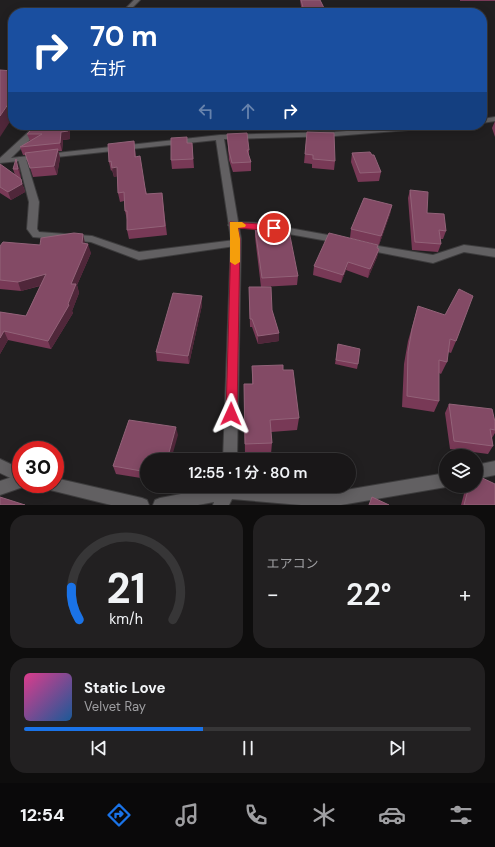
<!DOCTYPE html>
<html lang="ja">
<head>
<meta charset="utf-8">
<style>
  body { margin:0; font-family:"DM Sans","Noto Sans JP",sans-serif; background:#222021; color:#f1f3f6; height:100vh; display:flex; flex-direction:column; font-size:15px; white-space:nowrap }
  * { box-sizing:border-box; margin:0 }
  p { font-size:13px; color:#9f9fa2 }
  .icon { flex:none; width:22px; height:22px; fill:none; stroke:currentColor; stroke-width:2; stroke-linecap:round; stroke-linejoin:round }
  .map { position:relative; height:505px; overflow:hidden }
  .panel { display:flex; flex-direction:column; gap:10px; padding:10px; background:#0e0d0d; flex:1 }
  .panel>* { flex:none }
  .banner { position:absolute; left:8px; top:8px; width:479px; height:122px; border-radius:16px; box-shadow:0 2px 10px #0003,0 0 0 1px #373637; background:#1a4fa0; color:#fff; overflow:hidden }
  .controls { position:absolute; left:439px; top:449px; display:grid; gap:8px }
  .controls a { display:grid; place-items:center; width:44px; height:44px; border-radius:50%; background:#191718; box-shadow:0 2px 10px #0003,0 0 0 1px #373637; font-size:20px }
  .speed { position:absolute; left:12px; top:441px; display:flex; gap:8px; font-size:20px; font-weight:700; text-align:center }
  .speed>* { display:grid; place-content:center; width:52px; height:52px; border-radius:50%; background:#191718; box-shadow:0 2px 10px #0003,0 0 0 1px #373637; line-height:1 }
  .speed .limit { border:6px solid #d22; background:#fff; color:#111 }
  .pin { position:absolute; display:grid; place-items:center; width:34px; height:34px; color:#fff; margin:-17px; border:2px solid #fff; border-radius:50%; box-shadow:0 1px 4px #0007 }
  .me { position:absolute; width:44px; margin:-22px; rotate:1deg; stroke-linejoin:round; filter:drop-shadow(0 0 3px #0008) }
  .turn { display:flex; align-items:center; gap:14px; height:84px; padding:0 16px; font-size:18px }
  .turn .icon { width:52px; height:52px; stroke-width:2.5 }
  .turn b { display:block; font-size:28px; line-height:34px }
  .lanes { display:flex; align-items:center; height:38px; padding:0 16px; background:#0003; justify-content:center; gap:20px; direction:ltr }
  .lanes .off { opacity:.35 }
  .big { font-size:30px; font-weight:600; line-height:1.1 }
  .panel .tile { flex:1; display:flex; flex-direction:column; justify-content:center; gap:6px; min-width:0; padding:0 14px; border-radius:16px; background:#222021 }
  .panel .dial { align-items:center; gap:0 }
  .dial svg { height:104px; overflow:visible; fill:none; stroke:#373637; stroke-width:7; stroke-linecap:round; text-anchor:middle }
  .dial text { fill:#f1f3f6; stroke:none }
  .song { display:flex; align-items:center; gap:12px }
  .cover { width:48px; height:48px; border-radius:6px; background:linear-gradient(135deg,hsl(330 70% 55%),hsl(210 70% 35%)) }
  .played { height:4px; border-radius:2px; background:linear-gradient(90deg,#1a73e8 40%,#373637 40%) }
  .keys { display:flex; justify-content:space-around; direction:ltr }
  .heat { display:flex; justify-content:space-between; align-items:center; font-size:22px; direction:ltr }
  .panel .tiles { flex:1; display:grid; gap:10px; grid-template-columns:1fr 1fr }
  .tile:last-child { grid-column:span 2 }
  .trip { position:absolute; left:140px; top:453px; width:216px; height:40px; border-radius:20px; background:#191718; box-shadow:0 2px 10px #0003,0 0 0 1px #373637; font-weight:600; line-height:40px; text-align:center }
  .tab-bar { display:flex; height:64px; justify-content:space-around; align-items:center; background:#0a090a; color:#9f9fa2 }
  .tab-bar .icon { width:28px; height:28px }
  .tab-bar .selected { color:#1a73e8 }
  .tab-bar b { font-size:18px; color:#f1f3f6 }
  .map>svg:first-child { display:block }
</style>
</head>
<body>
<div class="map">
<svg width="495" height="505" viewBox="0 0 495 505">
  <rect width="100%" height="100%" fill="#211f20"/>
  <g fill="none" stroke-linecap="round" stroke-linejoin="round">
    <g stroke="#3d3c3d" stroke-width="2">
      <path id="service" d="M 19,157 L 25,157 L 26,159 L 39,202 L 37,229 L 39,232 L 92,236 L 139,252 L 235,240 L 240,243 L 235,246 L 139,260 L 91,242 L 33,237 L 27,229 L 29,202 L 18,159 Z
        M 233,222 L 261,223 L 339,237 L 344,240 L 339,243 L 261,229 L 230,227 L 228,225 Z
        M 366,244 L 433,255 L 464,245 L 495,249 L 495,257 L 464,252 L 433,263 L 362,249 L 361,247 Z
        M 21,474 L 21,484 L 27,484 L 26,486 L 0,495 L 0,481 Z"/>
    </g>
    <g stroke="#3d3c3d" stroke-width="2">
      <path id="minor" d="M 134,0 L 140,0 L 127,13 L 121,13 Z
        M 495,117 L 495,121 L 482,123 L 482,119 Z
        M 36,125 L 45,125 L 11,158 L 220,135 L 335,132 L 417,125 L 449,125 L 445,127 L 335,136 L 224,139 L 241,239 L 237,460 L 223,460 L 231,239 L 216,140 L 0,163 L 0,158 Z
        M 0,459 L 21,469 L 21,483 L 0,473 Z
        M 495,461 L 495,475 L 476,479 L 476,465 Z
        M 446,473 L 446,486 L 449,486 L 446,487 L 341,505 L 301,505 L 232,499 L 229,505 L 213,505 L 214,502 L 198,505 L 153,505 L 155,500 L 160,498 L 223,486 L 244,486 L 328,493 Z
        M 55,478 L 142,498 L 147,500 L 149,505 L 111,505 L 46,489 L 44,484 L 55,484 Z"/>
    </g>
    <use href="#service" fill="#626062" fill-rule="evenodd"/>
    <use href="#minor" fill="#626062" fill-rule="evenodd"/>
  </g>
  <path fill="#783956" d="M 300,0 L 320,0 L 325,10 L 324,13 L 302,13 Z
    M 460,0 L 495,0 L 495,1 L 460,1 Z
    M 495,121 L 495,137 L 492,128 Z
    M 36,125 L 70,125 L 70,139 L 63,140 L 62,151 L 58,151 L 60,158 L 57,175 L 33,177 L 26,155 L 23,155 L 20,147 L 30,141 L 27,134 Z
    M 307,132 L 335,161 L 334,170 L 312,168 L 312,164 L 304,163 Z
    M 227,134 L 249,150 L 249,158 L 251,162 L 251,171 L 233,172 L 229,160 Z
    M 187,137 L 187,143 L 192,143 L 194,168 L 172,169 L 171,160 Z
    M 134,141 L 136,157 L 147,194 L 163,202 L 167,235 L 129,239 L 127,230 L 127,220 L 125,211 L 124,201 L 120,202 L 118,193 L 117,176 L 114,177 L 112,170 L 111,171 L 109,162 Z
    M 352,153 L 372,155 L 381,172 L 379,181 L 358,182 L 351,162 Z
    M 0,164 L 15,175 L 13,169 L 19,168 L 21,178 L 19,178 L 24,188 L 25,192 L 11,200 L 0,193 Z
    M 410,190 L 427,213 L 446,231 L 443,239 L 440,239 L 441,244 L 438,252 L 412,250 L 408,198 Z
    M 392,205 L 390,214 L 379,245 L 350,238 L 351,229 Z
    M 255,228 L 298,276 L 297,285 L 261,287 L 255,237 Z
    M 85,243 L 91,253 L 77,285 L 79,293 L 72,311 L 73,313 L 51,349 L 8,340 L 0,354 L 0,312 L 26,316 L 40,286 L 21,291 L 0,289 L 0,246 L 40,245 Z
    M 377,248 L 379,249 L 377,257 L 368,278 L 346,270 L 341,283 L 313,275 L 314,266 Z
    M 249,287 L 272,310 L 279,333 L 279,341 L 258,344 L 252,327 L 250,327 Z
    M 202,296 L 202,305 L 189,364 L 157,361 L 156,352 Z
    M 418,306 L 456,341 L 451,353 L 448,352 L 447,362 L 441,374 L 439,373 L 439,401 L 434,412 L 402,407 L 404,364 L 408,341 Z
    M 338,344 L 358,364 L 357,369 L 335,364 Z
    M 252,366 L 283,370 L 299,418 L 297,430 L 271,432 L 272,443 L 271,454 L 245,455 L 244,384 L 252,384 Z
    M 449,404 L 495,422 L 495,433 L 492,438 L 493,446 L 488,454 L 450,449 L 445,413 Z
    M 178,435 L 147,460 L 147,479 L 116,474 L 113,466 Z
    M 466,486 L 476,486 L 495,505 L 461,505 Z"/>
  <path fill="#50273a" d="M 13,97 L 13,117 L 0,137 L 0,116 Z
    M 29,125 L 34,125 L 30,128 Z
    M 68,125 L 70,125 L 70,139 L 63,140 L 62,151 L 60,143 L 61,132 Z
    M 58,149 L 60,158 L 57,175 L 54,166 Z
    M 16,159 L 19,168 L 21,178 L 18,169 Z
    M 117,167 L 119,176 L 114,177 L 112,168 Z
    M 21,179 L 25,192 L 11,200 L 8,192 Z
    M 392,205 L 390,214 L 379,245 L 381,236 Z
    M 83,234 L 85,243 L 88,244 L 91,253 L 77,285 L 79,293 L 72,311 L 73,313 L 51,349 L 48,341 L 68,304 L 71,284 L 82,243 Z
    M 379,249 L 377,257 L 368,278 L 370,269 Z
    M 348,262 L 346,270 L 341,283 L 343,275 Z
    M 46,274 L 49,283 L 21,291 L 18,282 Z
    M 202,296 L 202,305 L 189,364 L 188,356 Z
    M 4,331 L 8,340 L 0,354 L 0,338 Z
    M 279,333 L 279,341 L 258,344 L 258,336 Z
    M 176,427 L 178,435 L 171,460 L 167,460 Z"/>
  <path fill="#834a65" stroke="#926278" d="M 301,0 L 320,0 L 325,10 L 304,11 Z
    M 0,70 L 13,71 L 13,76 L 12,77 L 13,77 L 13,97 L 0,116 Z
    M 36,125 L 68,125 L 68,131 L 61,132 L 60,143 L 20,147 L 42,134 L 27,134 Z
    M 307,132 L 334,133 L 335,161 L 313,159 L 313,155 L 305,154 Z
    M 247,133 L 249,150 L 247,150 L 251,162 L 232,163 L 229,151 L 227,134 Z
    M 187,137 L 187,143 L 192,143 L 193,159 L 171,160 L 171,138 Z
    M 134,141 L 135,157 L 140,156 L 146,194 L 162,193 L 165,226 L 127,230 L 127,211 L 125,211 L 124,192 L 118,193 L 117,167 L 112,168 L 111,161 L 109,162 L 108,144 Z
    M 58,149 L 54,166 L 30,168 L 25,153 Z
    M 370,152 L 372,155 L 374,155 L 381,172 L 360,173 L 352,153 Z
    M 16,159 L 18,169 L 13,169 Z
    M 0,164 L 21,179 L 22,184 L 8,192 L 0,187 Z
    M 410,190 L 428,192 L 427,213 L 444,214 L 446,231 L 439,230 L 441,244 L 415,242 Z
    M 364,198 L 392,205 L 381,236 L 351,229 Z
    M 288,226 L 298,276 L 262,278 L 255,228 Z
    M 74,233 L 83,234 L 82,243 L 88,244 L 71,284 L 76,284 L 68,304 L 69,305 L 48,341 L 4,331 L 0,338 L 0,312 L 26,316 L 46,274 L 18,282 L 0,280 L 0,246 L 3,242 L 40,245 L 41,238 Z
    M 329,233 L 378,245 L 377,248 L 379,249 L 370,269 L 348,262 L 343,275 L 314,266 Z
    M 249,287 L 271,287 L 272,310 L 279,333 L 258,336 L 252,319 L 250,319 Z
    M 459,289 L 473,296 L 456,341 L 450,339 L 447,362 L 439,360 L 439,401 L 407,396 L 408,352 L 412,329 L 418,306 L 445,315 Z
    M 173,293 L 202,296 L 188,356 L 156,352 Z
    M 338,344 L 360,349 L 358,364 L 336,360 Z
    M 283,365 L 283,370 L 293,370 L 299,418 L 270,420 L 272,443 L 245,444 L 244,384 L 253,384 L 252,366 Z
    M 449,404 L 492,409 L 495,422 L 495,430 L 490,429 L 493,446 L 454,441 Z
    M 129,420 L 176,427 L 167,460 L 147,460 L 147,472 L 113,466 Z
    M 476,475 L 495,484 L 495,505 L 464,505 L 469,486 L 476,486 Z
    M 0,497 L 25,505 L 0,505 Z
    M 372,497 L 389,505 L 369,505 Z"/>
  <path fill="#e11d48" stroke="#92132f" d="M 230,222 L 274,225 L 278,228 L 274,231 L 238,228 L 240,239 L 237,414 L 236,417 L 231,419 L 227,417 L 226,414 L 231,239 Z"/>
  <path fill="#f59e0b" d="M 230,222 L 242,222 L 246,225 L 245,227 L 238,228 L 240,239 L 240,262 L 235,265 L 230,262 Z"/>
</svg>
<div class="controls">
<a><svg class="icon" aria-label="layers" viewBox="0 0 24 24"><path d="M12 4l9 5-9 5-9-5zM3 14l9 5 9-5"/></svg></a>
</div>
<div class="speed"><div class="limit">30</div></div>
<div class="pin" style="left:274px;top:228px;background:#d93025"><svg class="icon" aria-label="arrive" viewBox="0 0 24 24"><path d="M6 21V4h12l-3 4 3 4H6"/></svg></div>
<svg class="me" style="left:231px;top:414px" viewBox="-20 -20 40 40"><path d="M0-17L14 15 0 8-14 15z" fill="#e11d48" stroke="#fff" stroke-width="4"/></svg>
<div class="trip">12:55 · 1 分 · 80 m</div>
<div class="banner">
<div class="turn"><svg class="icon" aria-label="right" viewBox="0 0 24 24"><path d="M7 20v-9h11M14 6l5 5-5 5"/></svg><div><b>70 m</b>右折</div></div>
<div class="lanes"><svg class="icon off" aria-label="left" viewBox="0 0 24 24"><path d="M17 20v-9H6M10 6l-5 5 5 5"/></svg><svg class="icon off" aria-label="ahead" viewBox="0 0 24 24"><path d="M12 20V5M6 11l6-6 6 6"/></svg><svg class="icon" aria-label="right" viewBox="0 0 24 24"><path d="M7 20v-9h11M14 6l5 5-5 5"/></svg></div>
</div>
</div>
<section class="panel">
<div class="tiles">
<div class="tile dial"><svg viewBox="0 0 100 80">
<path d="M14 69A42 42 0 1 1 86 69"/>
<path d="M14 69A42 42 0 0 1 8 44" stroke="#1a73e8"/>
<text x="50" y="56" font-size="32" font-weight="700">21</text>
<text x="50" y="72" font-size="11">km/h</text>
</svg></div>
<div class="tile"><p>エアコン</p>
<div class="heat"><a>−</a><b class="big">22°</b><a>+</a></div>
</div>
<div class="tile">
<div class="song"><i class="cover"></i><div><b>Static Love</b><p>Velvet Ray</p></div></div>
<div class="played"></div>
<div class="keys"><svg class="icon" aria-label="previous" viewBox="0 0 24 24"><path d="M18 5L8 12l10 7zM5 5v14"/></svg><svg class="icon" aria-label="pause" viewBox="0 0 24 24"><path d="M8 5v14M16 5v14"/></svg><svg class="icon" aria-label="next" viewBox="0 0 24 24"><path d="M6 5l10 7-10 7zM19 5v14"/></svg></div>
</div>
</div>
</section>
<nav class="tab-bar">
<b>12:54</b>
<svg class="icon selected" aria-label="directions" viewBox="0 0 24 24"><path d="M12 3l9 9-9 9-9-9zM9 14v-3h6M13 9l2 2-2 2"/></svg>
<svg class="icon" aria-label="music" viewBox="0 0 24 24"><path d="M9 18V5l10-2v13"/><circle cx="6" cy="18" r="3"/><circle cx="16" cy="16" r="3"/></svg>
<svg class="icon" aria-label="phone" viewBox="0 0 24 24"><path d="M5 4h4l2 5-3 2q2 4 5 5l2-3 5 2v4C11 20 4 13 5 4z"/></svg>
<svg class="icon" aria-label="climate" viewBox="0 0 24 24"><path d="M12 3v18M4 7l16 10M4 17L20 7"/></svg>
<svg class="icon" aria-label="car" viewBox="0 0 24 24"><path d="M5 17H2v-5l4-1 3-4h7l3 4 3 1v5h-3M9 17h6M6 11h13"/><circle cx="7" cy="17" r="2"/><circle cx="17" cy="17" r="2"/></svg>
<svg class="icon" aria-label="filters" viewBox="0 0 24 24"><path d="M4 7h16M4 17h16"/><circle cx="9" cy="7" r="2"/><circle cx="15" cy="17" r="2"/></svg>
</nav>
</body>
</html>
